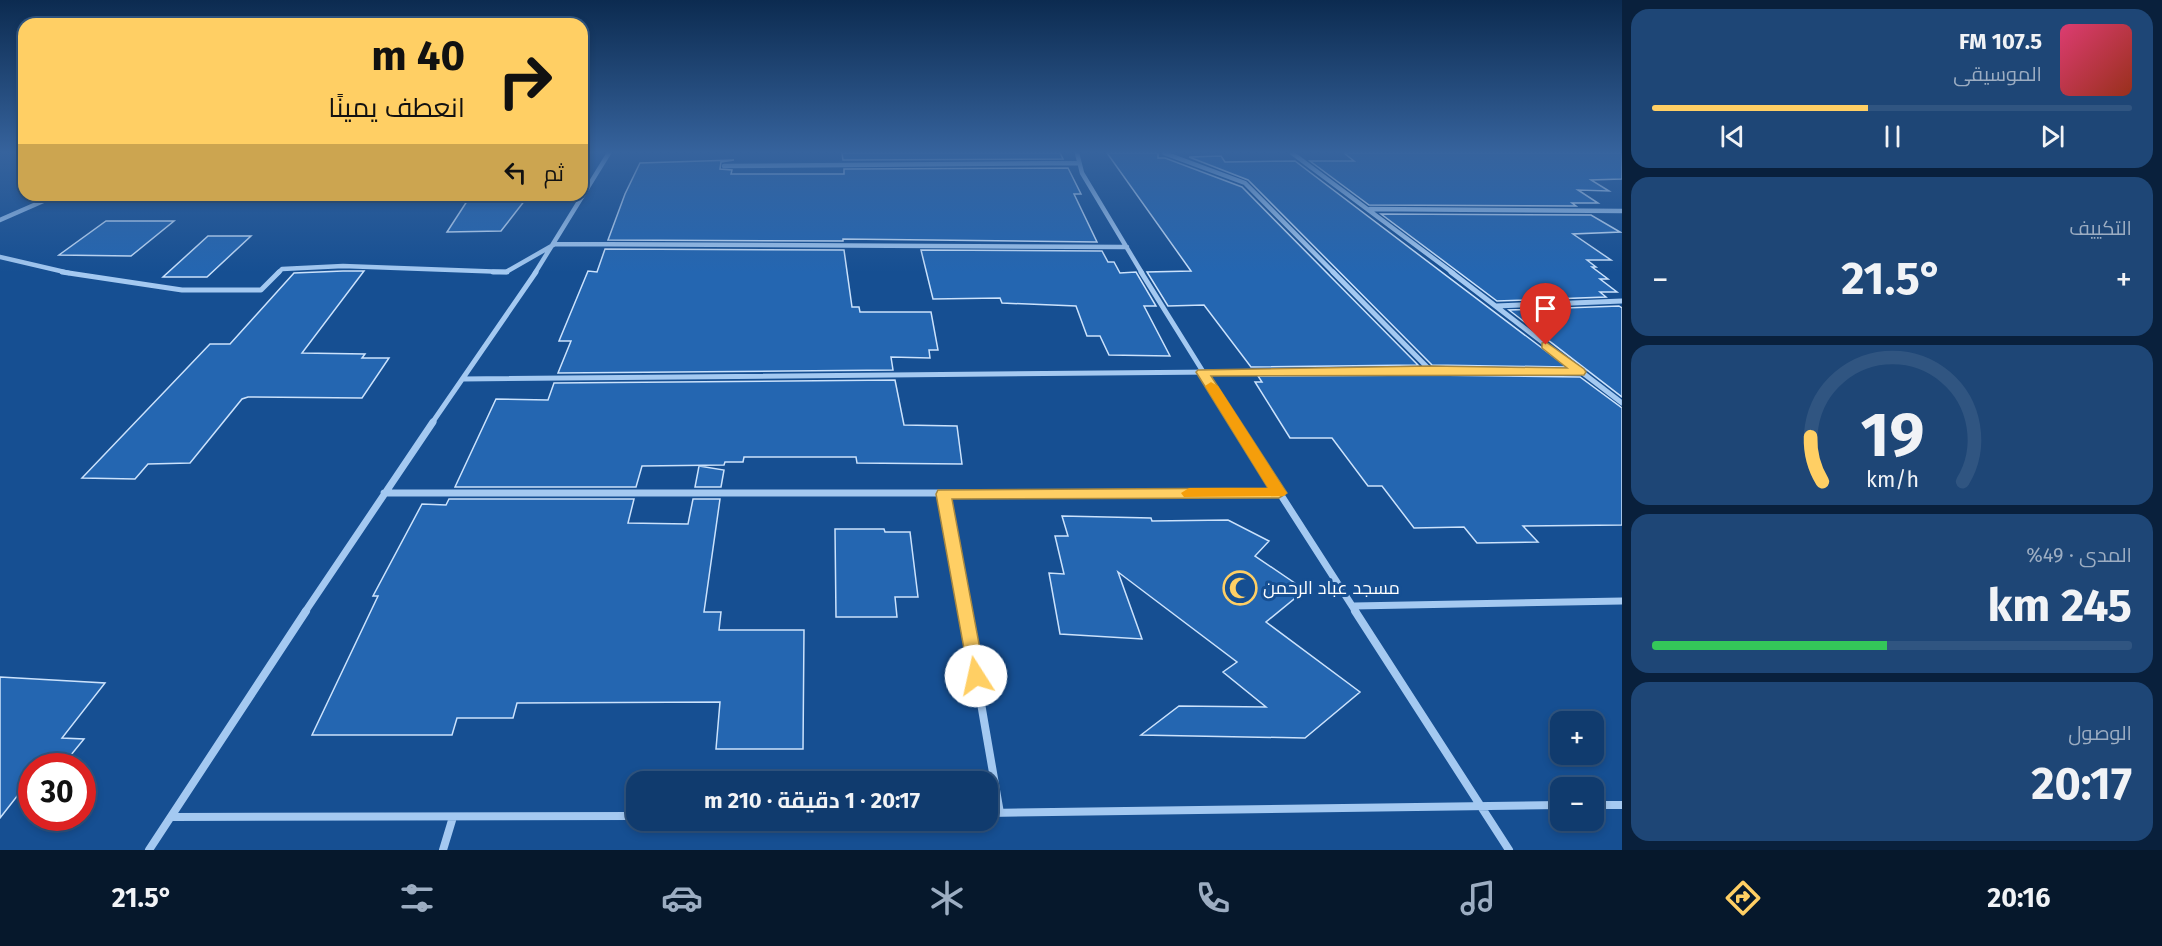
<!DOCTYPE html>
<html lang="ar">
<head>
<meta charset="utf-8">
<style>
  body { margin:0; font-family:"Fira Sans",Cairo,sans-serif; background:#1e4676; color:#f1f3f6; direction:rtl; height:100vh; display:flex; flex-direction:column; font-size:22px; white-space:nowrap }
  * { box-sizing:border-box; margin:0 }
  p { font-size:20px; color:#9cadc2 }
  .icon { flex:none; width:33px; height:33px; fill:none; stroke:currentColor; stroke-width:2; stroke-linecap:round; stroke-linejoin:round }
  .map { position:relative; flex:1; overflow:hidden; direction:ltr }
  .details { display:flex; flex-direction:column; gap:9px; padding:9px; background:#09203c; width:540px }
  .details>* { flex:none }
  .top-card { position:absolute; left:18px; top:18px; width:570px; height:183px; border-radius:18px; box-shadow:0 3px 9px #0003,0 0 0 2px #305581; direction:rtl; background:#ffcf64; color:#111; overflow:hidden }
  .controls { position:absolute; left:1550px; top:711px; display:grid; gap:12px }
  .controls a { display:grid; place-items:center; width:54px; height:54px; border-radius:12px; background:#103b6e; box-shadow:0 3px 9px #0003,0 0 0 2px #305581; font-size:30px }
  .speed { position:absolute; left:18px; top:753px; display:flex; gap:12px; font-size:30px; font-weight:700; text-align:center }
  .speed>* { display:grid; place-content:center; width:78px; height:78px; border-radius:50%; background:#103b6e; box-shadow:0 3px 9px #0003,0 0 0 2px #305581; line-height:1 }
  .speed .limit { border:9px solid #d22; background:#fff; color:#111 }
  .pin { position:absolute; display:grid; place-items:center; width:51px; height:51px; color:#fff; margin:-62px -26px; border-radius:50% 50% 50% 0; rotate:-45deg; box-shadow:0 0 6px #0007 }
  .pin .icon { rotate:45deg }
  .me { position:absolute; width:66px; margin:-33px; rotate:350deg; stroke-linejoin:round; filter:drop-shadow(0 0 4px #0008) }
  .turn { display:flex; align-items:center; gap:21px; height:126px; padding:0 24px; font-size:27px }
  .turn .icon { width:78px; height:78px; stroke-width:2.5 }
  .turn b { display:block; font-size:42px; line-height:51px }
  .then { display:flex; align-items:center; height:57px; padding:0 24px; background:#0003; gap:12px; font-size:22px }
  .big { font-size:45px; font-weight:700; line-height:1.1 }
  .details .widget { flex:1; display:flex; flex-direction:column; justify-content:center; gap:9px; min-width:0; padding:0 21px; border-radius:18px; background:#1e4676 }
  .details .dial { align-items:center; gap:0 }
  .dial svg { height:156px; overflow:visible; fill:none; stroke:#305581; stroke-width:7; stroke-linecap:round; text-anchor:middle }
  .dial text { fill:#f1f3f6; stroke:none }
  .song { display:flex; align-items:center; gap:18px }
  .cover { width:72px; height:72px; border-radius:9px; background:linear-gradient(135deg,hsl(340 70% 55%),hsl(10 70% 35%)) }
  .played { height:6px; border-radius:3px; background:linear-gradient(90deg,#ffcf64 45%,#305581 45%) }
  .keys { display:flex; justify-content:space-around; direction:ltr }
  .heat { display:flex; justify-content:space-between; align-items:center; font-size:33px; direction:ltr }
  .charge { height:9px; border-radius:4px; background:linear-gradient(90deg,#34c759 49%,#305581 0) }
  .trip { position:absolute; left:626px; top:771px; width:372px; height:60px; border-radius:18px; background:#103b6e; box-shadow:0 3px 9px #0003,0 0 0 2px #305581; font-weight:700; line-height:60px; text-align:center; direction:rtl }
  .dock { display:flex; height:96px; justify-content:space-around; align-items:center; background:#06182c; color:#9cadc2 }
  .dock .icon { width:42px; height:42px }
  .dock .selected { color:#ffcf64 }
  .dock b { font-size:27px; color:#f1f3f6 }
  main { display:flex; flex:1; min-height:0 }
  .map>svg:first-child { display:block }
</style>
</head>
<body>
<main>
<section class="details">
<div class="widget">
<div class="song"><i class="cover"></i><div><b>107.5 FM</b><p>الموسيقى</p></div></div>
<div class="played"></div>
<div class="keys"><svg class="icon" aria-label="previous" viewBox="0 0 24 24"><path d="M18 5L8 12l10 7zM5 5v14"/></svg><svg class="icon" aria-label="pause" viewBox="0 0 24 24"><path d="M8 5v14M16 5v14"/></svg><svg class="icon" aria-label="next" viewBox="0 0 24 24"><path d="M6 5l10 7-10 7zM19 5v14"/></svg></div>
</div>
<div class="widget"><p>التكييف</p>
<div class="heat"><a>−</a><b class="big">21.5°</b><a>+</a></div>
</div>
<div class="widget dial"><svg viewBox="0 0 100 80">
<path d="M14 69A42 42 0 1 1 86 69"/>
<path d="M14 69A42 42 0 0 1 8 46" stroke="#ffcf64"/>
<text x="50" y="56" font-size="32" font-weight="700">19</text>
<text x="50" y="72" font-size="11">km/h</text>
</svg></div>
<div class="widget"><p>المدى · 49%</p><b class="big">245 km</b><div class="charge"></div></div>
<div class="widget"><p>الوصول</p><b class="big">20:17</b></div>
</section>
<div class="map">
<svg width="1622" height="850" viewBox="0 0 1622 850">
  <rect width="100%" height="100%" fill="#164f92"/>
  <path fill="#2466b1" stroke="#cbe2fc" stroke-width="1.5" d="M 842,153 L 1060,153 L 1063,159 L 843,160 Z
    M 1107,153 L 1158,153 L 1158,158 L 1165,158 L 1242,187 L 1418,365 L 1251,367 L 1204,305 L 1168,306 L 1147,272 L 1191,271 Z
    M 1344,153 L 1622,153 L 1622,179 L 1591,180 L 1609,191 L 1578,190 L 1598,203 L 1572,203 L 1576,206 L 1369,205 L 1310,161 L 1354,161 Z
    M 1221,156 L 1225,162 L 1295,161 L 1567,367 L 1432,365 L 1248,180 L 1189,157 Z
    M 734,160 L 721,162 L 720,169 L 732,170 L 731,174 L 844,174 L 844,169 L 1068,168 L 1081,194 L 1074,194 L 1097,242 L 843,239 L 843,241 L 608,240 L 625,194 L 640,163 Z
    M 471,195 L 529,195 L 501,231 L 447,232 Z
    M 1381,214 L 1591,215 L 1620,232 L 1573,234 L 1611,260 L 1587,260 L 1596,267 L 1592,267 L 1608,279 L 1600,279 L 1617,292 L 1600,292 L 1606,297 L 1497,301 Z
    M 106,221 L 174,221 L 131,256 L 59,255 Z
    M 208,236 L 251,236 L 207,277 L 163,277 Z
    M 605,249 L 844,250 L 852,307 L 859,307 L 860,312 L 931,312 L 938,350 L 929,350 L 930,358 L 891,357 L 893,370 L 558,373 L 571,341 L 559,341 L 588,271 L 597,272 Z
    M 921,250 L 1102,251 L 1108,262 L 1114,262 L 1120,273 L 1136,272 L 1156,306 L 1144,306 L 1170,356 L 1109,355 L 1100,336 L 1087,336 L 1076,306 L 1002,303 L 1000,298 L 933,299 Z
    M 343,271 L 364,271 L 302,353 L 365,354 L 362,358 L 389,358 L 362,398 L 248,397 L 242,399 L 190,463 L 148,464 L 135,479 L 82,478 L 210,344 L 230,344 L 294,273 Z
    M 1619,306 L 1622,308 L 1622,397 L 1509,310 Z
    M 1430,375 L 1580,377 L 1622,408 L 1622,525 L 1523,526 L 1538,542 L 1477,543 L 1464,527 L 1414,528 L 1382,486 L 1368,486 L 1332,438 L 1290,438 L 1255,382 L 1262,382 L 1258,376 Z
    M 895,380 L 904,425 L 957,426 L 962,464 L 857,463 L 856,457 L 744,457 L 743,462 L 725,462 L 724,465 L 642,466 L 636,487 L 455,487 L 496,399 L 548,400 L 554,383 Z
    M 699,466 L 724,470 L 721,487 L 695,487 Z
    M 449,499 L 634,499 L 628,523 L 688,524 L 693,499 L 720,499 L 704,612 L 721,612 L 719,630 L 804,630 L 803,749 L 716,749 L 720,702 L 517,703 L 513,718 L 457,718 L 452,735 L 312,735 L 378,596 L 373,596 L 422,504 L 446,505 Z
    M 1062,516 L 1151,518 L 1152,521 L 1228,520 L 1269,541 L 1255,556 L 1305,590 L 1266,622 L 1360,692 L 1305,738 L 1141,735 L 1179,706 L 1266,707 L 1223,672 L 1237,662 L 1118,572 L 1142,639 L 1060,634 L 1049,573 L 1064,574 L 1055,536 L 1068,536 Z
    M 835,529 L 884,529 L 885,532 L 910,532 L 918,597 L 895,597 L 897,617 L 836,617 Z
    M 0,677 L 105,683 L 62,738 L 84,739 L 62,766 L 32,766 L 32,777 L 0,818 Z"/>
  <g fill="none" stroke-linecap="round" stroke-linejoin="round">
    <path stroke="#a4c9f1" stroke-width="4.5" d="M 1077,153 L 1082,173 L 1142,273
      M 1164,153 L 1245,183 L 1334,273
      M 1292,153 L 1453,273
      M 724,166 L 1079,163
      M 1370,209 L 1622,211
      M 0,220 L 57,195
      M 0,257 L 69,273
      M 278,273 L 282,269 L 343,266 L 506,272 L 555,244 L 1127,247
      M 535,273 L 609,153"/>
    <path stroke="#a4c9f1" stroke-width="5" d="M 62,272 L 182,290 L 261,290 L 279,272
      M 493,272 L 507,272
      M 1141,272 L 1235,423
      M 1333,272 L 1430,370
      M 1451,272 L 1622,403
      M 1496,306 L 1622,301
      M 463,379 L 1430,370 L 1579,372
      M 432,423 L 536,272"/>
    <path stroke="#a4c9f1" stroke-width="7" d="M 1234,422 L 1356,612
      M 384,493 L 1279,493
      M 944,494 L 965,612
      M 1354,606 L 1622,601
      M 305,612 L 433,422"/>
    <path stroke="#a4c9f1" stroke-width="8" d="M 965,611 L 1000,813
      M 1355,611 L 1509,850
      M 1593,805 L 1622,805
      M 987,813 L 1560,805
      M 172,817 L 636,816
      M 149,850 L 306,611
      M 443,850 L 453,817"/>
  </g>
  <linearGradient id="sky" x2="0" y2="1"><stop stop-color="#0c2b50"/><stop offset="0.56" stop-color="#36639d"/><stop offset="1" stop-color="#36639d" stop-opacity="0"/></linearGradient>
  <rect width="1622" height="272" fill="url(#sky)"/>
  <path fill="#ffcf64" stroke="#a68741" stroke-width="1.5" d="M 1546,342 L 1584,369 L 1586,372 L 1584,375 L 1211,376 L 1287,493 L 1279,498 L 952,499 L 985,676 L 983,682 L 976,684 L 970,682 L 936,494 L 938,490 L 1268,488 L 1196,372 L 1198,370 L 1430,366 L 1567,368 L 1542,348 L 1542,343 Z"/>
  <path fill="#f59e0b" d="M 1211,382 L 1218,386 L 1284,489 L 1287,493 L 1284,496 L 1184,497 L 1181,493 L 1189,488 L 1268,488 L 1205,386 Z"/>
  <defs>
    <g id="mosque-ring" transform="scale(1.725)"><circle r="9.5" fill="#164f92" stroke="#ffcf64" stroke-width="1.5"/><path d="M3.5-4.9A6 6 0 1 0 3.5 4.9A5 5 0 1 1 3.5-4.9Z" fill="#ffcf64"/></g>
  </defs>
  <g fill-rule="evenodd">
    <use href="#mosque-ring" x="1240" y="588"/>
  </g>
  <g text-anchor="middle" stroke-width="6" stroke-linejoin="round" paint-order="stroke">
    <g font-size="18" fill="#fff" stroke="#164f92" text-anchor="start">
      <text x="1263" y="594">مسجد عباد الرحمن</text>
    </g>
  </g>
</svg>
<div class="controls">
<a>+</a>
<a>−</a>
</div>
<div class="speed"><div class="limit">30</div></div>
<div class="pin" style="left:1546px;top:345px;background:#d93025"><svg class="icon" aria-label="arrive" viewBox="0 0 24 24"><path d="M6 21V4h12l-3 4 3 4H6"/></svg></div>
<svg class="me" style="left:976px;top:676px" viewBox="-20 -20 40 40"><circle r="19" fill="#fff"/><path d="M0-13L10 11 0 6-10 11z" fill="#ffcf64"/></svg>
<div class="trip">20:17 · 1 دقيقة · 210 m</div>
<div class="top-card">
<div class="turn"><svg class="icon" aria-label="right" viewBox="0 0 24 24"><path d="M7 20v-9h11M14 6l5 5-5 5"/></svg><div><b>40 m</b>انعطف يمينًا</div></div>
<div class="then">ثم<svg class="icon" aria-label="left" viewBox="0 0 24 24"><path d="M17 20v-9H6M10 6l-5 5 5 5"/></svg></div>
</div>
</div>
</main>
<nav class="dock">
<b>20:16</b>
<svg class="icon selected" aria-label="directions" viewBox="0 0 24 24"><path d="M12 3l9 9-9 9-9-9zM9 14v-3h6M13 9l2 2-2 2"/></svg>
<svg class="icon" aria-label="music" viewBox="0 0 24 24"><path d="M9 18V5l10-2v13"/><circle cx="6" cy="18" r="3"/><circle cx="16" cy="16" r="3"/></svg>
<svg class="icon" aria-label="phone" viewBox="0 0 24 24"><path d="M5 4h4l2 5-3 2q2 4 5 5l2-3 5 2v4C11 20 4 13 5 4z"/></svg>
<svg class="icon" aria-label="climate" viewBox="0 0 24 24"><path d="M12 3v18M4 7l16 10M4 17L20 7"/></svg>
<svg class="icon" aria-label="car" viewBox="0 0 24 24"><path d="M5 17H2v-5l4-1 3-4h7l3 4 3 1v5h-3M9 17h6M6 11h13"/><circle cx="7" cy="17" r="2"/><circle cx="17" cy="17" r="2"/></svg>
<svg class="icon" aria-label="filters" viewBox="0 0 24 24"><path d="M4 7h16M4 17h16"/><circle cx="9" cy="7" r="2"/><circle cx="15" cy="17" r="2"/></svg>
<b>21.5°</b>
</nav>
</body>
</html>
